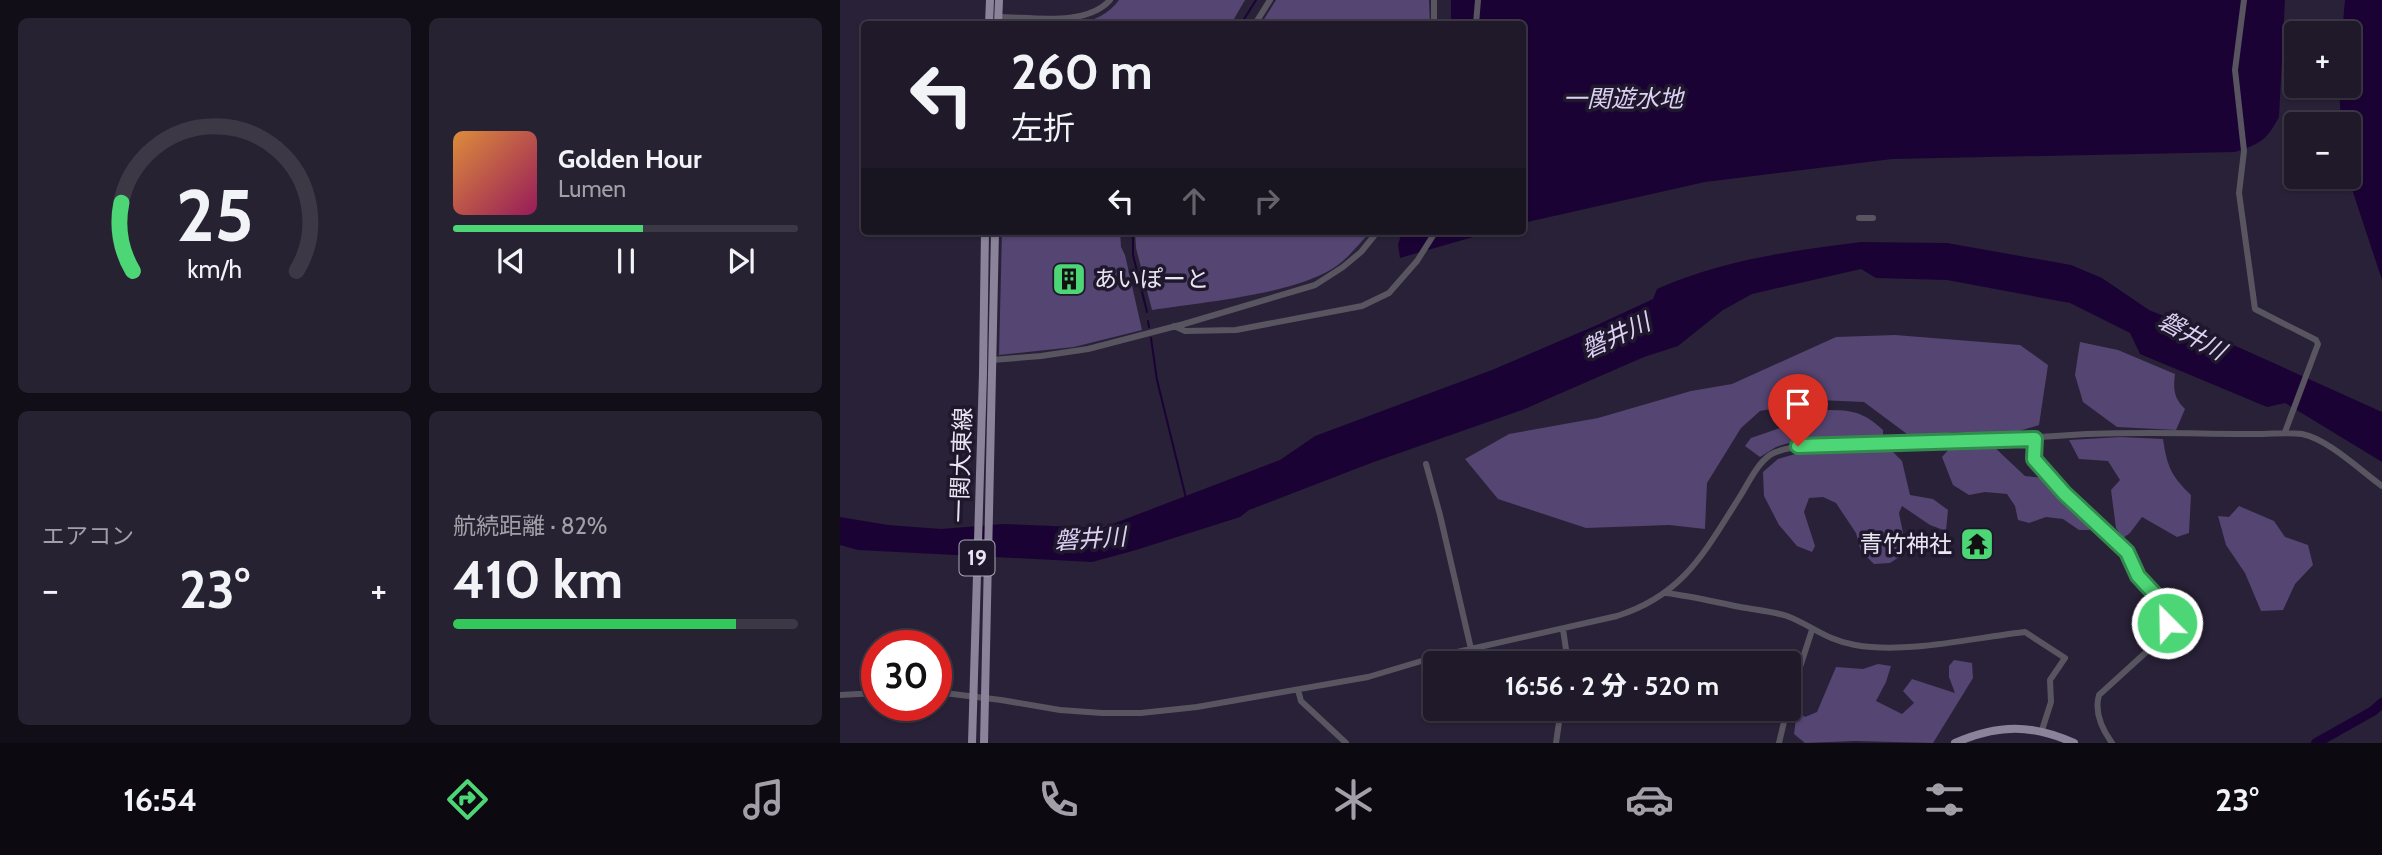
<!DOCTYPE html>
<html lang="ja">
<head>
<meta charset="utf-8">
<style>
  body { margin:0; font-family:Cabin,"Noto Sans JP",sans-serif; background:#272231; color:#f1f3f6; height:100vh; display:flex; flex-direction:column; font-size:26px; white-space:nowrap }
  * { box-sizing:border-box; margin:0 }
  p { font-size:23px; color:#a1a0a8 }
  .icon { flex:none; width:38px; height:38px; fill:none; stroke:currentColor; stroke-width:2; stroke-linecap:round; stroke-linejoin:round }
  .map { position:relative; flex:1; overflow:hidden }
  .drawer { display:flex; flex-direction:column; gap:18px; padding:18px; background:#110e17; width:840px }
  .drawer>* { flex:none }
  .hud { position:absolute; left:21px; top:21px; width:665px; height:214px; border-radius:7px; box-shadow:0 2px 5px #0004,0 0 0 2px #3c3846; background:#1f1929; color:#f1f3f6; overflow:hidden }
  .buttons { position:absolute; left:1444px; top:21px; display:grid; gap:14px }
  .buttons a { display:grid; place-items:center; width:77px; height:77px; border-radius:7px; background:#1f1929; box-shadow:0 2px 5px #0004,0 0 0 2px #3c3846; font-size:35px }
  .speed { position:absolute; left:21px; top:630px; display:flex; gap:14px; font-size:35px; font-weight:700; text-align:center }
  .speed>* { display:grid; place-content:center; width:91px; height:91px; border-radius:50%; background:#1f1929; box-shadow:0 2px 5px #0004,0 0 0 2px #3c3846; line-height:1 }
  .speed .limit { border:10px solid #d22; background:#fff; color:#111 }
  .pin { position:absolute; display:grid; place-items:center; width:60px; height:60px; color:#fff; margin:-72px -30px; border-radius:50% 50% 50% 0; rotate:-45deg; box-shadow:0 0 7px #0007 }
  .pin .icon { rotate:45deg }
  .me { position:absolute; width:77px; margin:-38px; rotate:337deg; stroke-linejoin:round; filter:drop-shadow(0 0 5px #0008) }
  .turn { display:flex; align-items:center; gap:24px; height:147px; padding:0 35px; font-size:32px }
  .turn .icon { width:91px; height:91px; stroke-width:2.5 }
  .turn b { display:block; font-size:49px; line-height:60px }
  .lanes { display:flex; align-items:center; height:66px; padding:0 35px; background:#0003; justify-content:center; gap:35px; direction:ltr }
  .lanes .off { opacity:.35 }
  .big { font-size:52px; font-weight:800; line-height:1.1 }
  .drawer .tile { flex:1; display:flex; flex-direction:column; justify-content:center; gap:10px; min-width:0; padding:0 24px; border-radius:10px; background:#272231 }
  .drawer .dial { align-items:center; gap:0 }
  .dial svg { height:182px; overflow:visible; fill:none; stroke:#3c3846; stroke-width:7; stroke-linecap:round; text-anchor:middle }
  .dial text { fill:#f1f3f6; stroke:none }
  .song { display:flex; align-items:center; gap:21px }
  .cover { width:84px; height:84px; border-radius:10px; background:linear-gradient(135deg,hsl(30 70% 55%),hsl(330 70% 35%)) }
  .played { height:7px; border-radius:4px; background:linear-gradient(90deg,#4dd676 55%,#3c3846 55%) }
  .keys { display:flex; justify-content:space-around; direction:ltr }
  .heat { display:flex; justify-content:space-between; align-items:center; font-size:38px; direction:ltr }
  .charge { height:10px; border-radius:5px; background:linear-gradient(90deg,#34c759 82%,#3c3846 0) }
  .drawer .tiles { flex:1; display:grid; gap:18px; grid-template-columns:repeat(2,1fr) }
  .trip { position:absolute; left:583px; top:651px; width:378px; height:70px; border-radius:7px; background:#1f1929; box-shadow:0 2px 5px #0004,0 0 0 2px #3c3846; font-weight:800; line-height:70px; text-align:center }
  .tabs { display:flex; height:112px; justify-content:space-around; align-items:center; background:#0c0a10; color:#a1a0a8 }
  .tabs .icon { width:49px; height:49px }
  .tabs .current { color:#4dd676 }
  .tabs b { font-size:32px; color:#f1f3f6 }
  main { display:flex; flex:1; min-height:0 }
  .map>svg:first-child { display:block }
</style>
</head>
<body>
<main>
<section class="drawer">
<div class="tiles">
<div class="tile dial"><svg viewBox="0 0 100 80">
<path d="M14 69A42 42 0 1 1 86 69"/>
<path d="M14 69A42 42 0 0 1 9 39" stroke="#4dd676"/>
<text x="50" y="56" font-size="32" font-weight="700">25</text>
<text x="50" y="72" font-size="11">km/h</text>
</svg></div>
<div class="tile">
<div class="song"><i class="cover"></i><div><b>Golden Hour</b><p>Lumen</p></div></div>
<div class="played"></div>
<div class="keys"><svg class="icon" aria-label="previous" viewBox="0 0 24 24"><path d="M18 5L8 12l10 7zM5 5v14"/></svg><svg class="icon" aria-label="pause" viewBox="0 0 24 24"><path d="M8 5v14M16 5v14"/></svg><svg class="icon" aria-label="next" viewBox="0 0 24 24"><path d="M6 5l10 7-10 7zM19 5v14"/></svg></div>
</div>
<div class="tile"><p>エアコン</p>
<div class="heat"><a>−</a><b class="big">23°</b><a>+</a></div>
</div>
<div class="tile"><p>航続距離 · 82%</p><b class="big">410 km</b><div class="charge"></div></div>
</div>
</section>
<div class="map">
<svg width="1542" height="743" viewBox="0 0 1542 743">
  <rect width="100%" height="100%" fill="#292137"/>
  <path fill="#554572" d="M 279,0 L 405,0 L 391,24 L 237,24 C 253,21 269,14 279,0 Z
    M 436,0 L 589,0 L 590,24 L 421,24 Z
    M 162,231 L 280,231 L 281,247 L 285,255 L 302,330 L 234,347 L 159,355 Z
    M 295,231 L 531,231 C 519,244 507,260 492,269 C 449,295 362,302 312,310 L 296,248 Z
    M 1055,335 L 1180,345 L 1208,365 L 1199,425 L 1176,432 L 1116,432 L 1071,437 L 1024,402 L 978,400 L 920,411 L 901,428 L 867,483 L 865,529 L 829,525 L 746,528 L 658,499 L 625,459 L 669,434 L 758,418 L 851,391 L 892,384 L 996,337 Z
    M 1240,342 L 1278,350 L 1335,374 C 1333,390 1334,398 1345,409 L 1336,430 L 1277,427 L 1243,402 L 1235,375 Z
    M 981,410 C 1009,410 1022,410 1043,430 L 1043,442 L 955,441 L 936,447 L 920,457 L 905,446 L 911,438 L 943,427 L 956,419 Z
    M 1280,437 L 1323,439 C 1327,466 1331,476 1351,495 L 1349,533 L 1337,537 L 1302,517 L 1290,533 L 1283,538 L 1276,528 L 1271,490 L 1280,480 L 1268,461 L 1239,459 L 1229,440 Z
    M 1152,445 L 1185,476 L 1203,478 L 1253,526 L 1249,530 L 1239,530 L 1223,519 L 1206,517 L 1189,523 L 1178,520 L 1175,506 L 1167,494 L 1145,492 L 1129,495 L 1113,485 L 1102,457 L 1111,447 Z
    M 1051,450 L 1062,461 L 1070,495 L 1093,499 L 1108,510 L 1106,531 L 1090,525 L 1062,506 L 1059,513 L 1063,533 L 1059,557 L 1050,563 L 1034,564 L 1021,551 L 1016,533 L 996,503 L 983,497 L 969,498 L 964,512 L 975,546 L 972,552 L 957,546 L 939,525 L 924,496 L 923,472 L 938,459 L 962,452 Z
    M 1399,506 L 1434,521 L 1445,537 L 1468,545 L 1473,565 L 1455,584 L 1443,610 L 1421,611 L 1405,573 L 1386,545 L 1378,516 L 1389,517 Z
    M 1114,660 L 1132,663 L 1133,678 L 1093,743 L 1015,741 L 965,743 L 954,734 L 957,711 L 965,717 L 977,712 L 996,667 L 1023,669 L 1038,664 L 1051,666 L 1046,682 L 1036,701 L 1062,714 L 1074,703 L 1063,691 L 1072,679 L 1115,693 L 1109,677 L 1109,666 Z"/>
  <path fill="#1a0334" d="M 611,0 L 1445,0 L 1439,117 C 1427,140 1420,144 1395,152 L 1052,159 L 865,182 L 683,223 L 682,24 L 611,24 Z
    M 1505,0 L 1542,0 L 1542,280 L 1508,177 L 1508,124 L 1501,124 L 1499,86 L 1508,86 L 1508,33 L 1502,33 Z
    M 562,231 L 654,231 L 560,258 L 558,245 Z
    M 1021,242 L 1107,243 L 1231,265 L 1262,278 L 1309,310 L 1369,334 L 1542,412 L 1542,462 L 1445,403 L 1427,407 L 1300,354 L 1290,333 L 1230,303 L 1107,280 L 1036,278 L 1021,269 L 912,294 L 883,310 L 838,346 L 804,357 L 682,410 L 531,463 L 409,510 L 400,517 L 296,550 L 252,562 L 18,550 L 0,545 L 0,517 L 48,525 L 101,529 L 163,524 L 262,528 L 440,460 L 475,436 L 652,370 L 757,325 L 813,299 L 817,289 C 882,260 950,251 1021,242 Z"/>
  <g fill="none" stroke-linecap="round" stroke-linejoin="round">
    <path stroke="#1a0334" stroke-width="2" d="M 401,24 L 416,0
      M 293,231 L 293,255 L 307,312
      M 308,321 L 309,327
      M 311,338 L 317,380 L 346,498"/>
    <path stroke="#1a0334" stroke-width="10" d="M 1476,743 L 1533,711 L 1542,703"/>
    <path stroke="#585560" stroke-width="6" d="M 594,0 L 594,24
      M 1404,0 L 1395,70 L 1404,151 L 1399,193 L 1415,309 L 1476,340 L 1478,344 L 1445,432
      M 159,17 C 192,17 246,27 270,0
      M 415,24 L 430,0
      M 636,24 L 638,0
      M 1019,218 L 1033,218
      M 334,326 L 345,331 L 396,330 L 522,306 L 549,293 L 577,261 L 596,231
      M 152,360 L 201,356 L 248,349 L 344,324 L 475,285 L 503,267 L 521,252 L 538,231
      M 1195,438 L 1194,459 L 1224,493 L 1287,552 L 1298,576 L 1324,604 L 1327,623 L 1325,635 L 1259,695 C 1254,712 1262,729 1272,743
      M 586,464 L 600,515 L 631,649
      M 826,593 C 851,596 875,602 900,607 C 916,610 931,611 947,616 C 971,625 986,640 1015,645 C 1067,654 1132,638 1185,632 L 1225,658 L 1210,680 L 1211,702 L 1202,730
      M 723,629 L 728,663
      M 458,690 L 461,701 L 506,743
      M 96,692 L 161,700 L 220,710 L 262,713 L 301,713 L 357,707 L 528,677 L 595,657 L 777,616 C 843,595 864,553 899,498 C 908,484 916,465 930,455 C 953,440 1031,445 1062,444 C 1118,442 1175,439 1231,435 C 1293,431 1356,434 1418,434 C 1433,434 1447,432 1462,434 C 1488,439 1521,471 1542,486
      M 0,695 L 37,693
      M 948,704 L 972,630
      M 716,743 L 721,709
      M 939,743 L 947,709"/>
    <path stroke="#8a8399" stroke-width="8" d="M 149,24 L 150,0
      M 158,24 L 159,0
      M 143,373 L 145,231
      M 152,373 L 155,231
      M 1115,743 C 1158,724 1192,724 1234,743"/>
    <path stroke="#8a8399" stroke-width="8" d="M 132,743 L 143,373
      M 144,743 L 152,373"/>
  </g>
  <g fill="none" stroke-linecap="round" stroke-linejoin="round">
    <g stroke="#328b4d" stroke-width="18">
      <path id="route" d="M 958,446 L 1195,439 L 1194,459 L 1224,493 L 1287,552 L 1298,576 L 1324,604 L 1327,623"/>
    </g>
    <use href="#route" stroke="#4dd676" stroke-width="12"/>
  </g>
  <defs>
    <g id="building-square" transform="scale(1.75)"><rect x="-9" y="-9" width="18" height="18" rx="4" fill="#4dd676" stroke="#1f182d"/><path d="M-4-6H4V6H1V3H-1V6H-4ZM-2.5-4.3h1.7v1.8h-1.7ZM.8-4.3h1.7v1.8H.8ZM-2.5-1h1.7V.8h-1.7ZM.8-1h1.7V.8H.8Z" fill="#111"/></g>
    <g id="temple-square" transform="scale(1.75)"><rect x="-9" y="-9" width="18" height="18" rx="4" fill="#4dd676" stroke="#1f182d"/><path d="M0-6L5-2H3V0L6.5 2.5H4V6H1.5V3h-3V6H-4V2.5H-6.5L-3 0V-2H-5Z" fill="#111"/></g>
  </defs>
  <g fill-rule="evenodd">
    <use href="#building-square" x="229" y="279"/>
    <use href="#temple-square" x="1137" y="544"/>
  </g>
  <g text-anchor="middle" stroke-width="7" stroke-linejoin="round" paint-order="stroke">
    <rect fill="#1f182d" stroke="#aca8b8" stroke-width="2" x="119.5" y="540.5" width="35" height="35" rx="5"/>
    <g font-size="21" font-weight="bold" fill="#e9e5f3">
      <text x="137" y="565">19</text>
    </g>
    <g font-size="23" fill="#e9e5f3" stroke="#1f182d" text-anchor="start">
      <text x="254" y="287">あいぽーと</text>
      <text x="1112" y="552" text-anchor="end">青竹神社</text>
    </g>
    <g font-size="23" fill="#e9e5f3" stroke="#1f182d">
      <text transform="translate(121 465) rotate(-88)" y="8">一関大東線</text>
    </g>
    <g font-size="24" font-style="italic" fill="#dcd1f3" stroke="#1f182d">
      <text x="783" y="107">一関遊水地</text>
      <text transform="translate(776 336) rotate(-25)" y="8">磐井川</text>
      <text transform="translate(1352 336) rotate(29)" y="8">磐井川</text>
      <text transform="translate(250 539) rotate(-4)" y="8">磐井川</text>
    </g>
  </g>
</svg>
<div class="buttons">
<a>+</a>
<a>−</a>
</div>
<div class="speed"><div class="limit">30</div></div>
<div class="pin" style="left:958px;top:446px;background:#d93025"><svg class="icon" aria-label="arrive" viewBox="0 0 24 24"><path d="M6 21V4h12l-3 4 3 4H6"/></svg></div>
<svg class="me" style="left:1327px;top:623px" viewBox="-20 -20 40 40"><circle r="17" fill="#4dd676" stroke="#fff" stroke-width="3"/><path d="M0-11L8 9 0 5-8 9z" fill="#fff"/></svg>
<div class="trip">16:56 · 2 分 · 520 m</div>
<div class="hud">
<div class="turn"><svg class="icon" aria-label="left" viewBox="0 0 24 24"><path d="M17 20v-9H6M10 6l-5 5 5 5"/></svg><div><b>260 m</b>左折</div></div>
<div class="lanes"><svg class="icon" aria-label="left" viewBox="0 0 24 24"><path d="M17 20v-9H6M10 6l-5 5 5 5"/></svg><svg class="icon off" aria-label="ahead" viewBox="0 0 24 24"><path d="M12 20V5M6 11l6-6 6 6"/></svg><svg class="icon off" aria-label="right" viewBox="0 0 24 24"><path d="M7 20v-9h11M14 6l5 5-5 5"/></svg></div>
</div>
</div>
</main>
<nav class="tabs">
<b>16:54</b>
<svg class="icon current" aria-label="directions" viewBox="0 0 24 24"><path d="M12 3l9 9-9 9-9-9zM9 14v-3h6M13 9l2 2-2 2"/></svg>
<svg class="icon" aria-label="music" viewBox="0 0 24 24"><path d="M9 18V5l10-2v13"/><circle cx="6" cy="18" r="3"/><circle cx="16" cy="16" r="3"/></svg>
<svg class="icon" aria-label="phone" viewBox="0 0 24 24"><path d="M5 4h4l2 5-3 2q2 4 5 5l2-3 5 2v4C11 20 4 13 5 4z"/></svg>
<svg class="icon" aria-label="climate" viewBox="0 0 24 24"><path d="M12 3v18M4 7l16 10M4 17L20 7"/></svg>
<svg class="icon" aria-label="car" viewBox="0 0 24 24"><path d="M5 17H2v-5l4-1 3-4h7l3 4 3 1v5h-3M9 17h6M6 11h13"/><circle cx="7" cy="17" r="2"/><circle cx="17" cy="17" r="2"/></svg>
<svg class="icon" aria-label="filters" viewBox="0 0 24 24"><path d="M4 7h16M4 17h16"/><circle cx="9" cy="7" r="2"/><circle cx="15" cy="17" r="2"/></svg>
<b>23°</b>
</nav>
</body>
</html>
